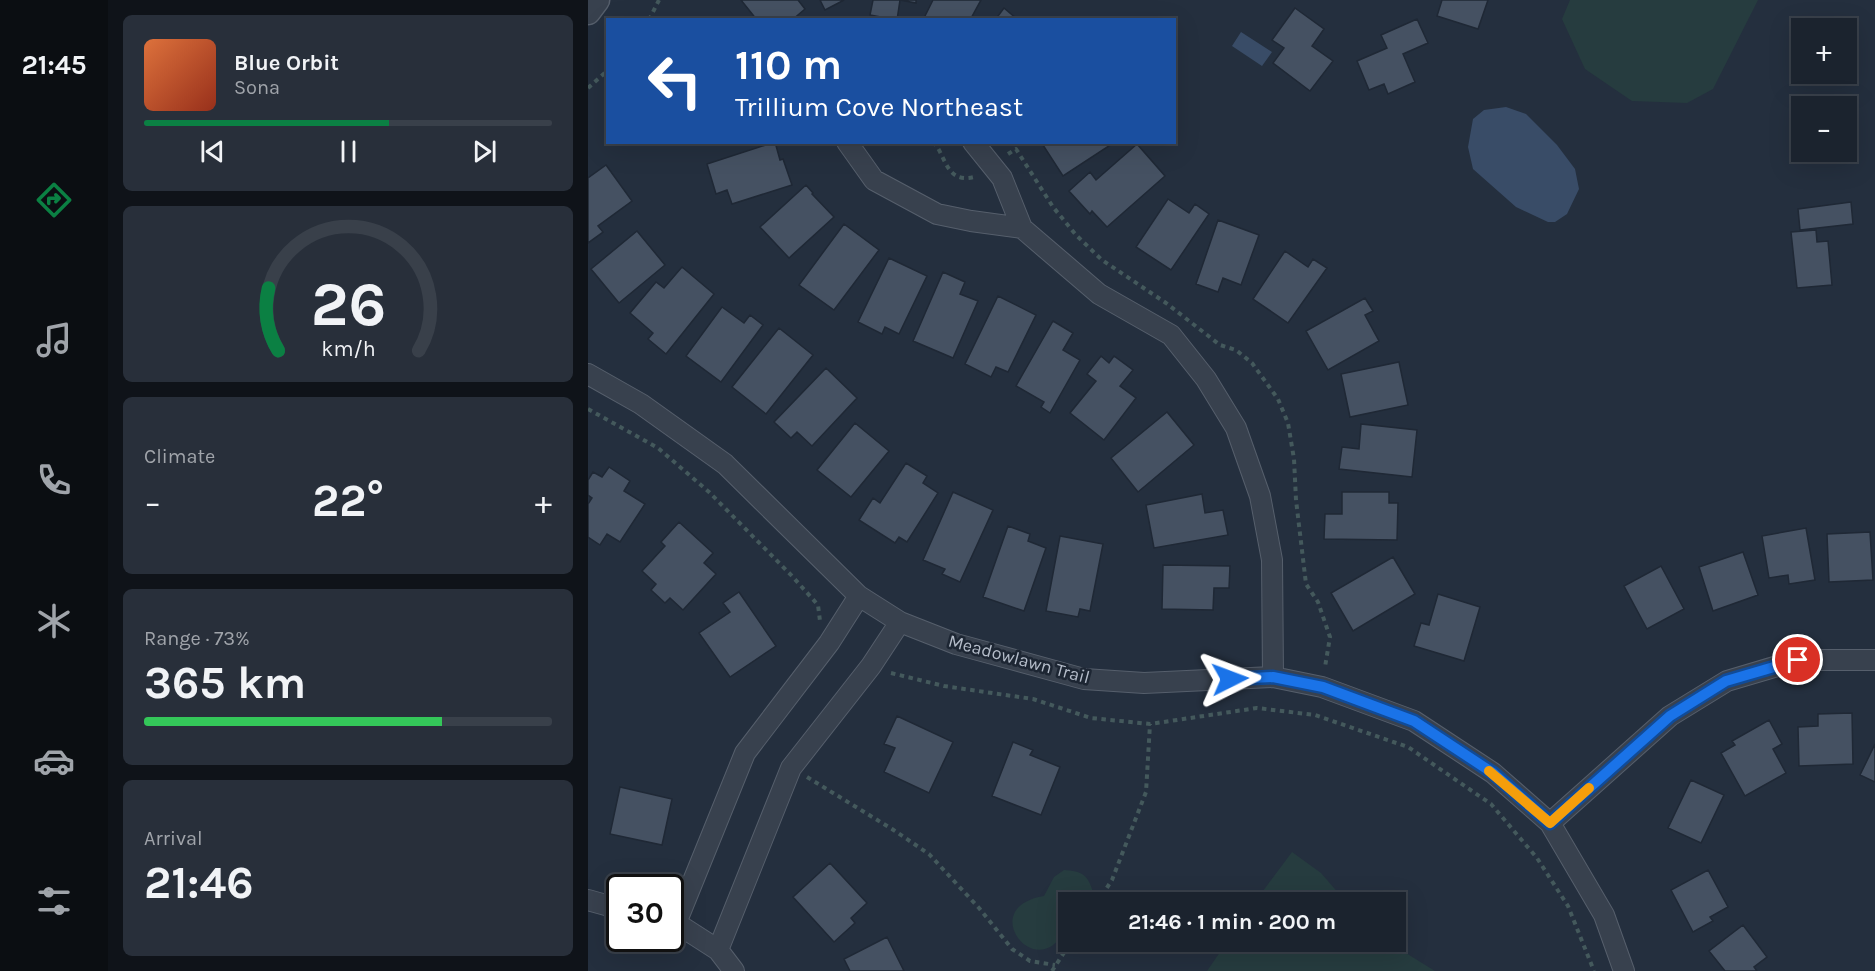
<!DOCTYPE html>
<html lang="en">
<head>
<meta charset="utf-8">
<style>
  body { margin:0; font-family:Karla,sans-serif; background:#282f3a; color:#f1f3f6; height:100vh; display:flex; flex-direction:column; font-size:22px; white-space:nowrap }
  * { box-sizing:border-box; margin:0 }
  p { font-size:20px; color:#a0a4aa }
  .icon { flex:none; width:33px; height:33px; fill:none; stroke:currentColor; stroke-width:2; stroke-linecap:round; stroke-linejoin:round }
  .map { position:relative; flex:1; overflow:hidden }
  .sheet { display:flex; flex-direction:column; gap:15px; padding:15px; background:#0f1319; width:480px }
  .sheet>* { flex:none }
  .guide { position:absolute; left:18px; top:18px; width:570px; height:126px; border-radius:0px; box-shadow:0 6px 24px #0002,0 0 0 2px #39404a; background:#1a4fa0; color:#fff; overflow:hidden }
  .controls { position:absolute; left:1203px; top:18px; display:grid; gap:12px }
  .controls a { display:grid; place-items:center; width:66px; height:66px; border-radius:0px; background:#1b232e; box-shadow:0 6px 24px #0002,0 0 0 2px #39404a; font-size:30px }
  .speed { position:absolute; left:18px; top:874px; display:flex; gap:12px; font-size:30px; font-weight:700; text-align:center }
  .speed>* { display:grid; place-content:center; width:78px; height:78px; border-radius:50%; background:#1b232e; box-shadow:0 6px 24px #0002,0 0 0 2px #39404a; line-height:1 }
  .speed .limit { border:3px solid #111; border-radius:9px; background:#fff; color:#111 }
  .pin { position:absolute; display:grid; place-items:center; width:51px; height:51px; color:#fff; margin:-26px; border:3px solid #fff; border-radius:50%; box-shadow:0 2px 6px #0007 }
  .me { position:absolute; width:66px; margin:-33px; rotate:87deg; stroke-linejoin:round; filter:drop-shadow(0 0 4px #0008) }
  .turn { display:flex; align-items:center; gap:21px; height:126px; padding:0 30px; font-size:27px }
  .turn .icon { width:78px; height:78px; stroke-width:2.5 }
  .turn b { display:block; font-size:42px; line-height:51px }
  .big { font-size:45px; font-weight:700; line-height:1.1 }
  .sheet .widget { flex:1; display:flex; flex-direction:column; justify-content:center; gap:9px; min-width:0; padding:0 21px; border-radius:9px; background:#282f3a }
  .sheet .dial { align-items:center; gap:0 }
  .dial svg { height:156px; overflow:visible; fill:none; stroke:#39404a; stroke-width:7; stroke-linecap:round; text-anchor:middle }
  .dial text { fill:#f1f3f6; stroke:none }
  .song { display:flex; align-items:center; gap:18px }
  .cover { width:72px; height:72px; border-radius:9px; background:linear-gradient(135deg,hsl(20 70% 55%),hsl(10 70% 35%)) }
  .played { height:6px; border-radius:3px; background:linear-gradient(90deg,#0b8043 60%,#39404a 60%) }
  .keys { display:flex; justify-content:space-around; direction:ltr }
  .heat { display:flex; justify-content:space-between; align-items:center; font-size:33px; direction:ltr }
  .charge { height:9px; border-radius:4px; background:linear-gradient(90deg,#34c759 73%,#39404a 0) }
  .trip { position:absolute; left:470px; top:892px; width:348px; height:60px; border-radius:0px; background:#1b232e; box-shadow:0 6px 24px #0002,0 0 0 2px #39404a; font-weight:700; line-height:60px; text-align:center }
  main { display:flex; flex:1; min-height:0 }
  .tabs { display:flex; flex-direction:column; width:108px; justify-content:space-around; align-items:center; background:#0b0e12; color:#a0a4aa }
  .tabs .icon { width:42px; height:42px }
  .tabs .current { color:#0b8043 }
  .tabs b { font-size:27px; color:#f1f3f6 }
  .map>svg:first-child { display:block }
</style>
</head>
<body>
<main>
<nav class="tabs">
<b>21:45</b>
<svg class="icon current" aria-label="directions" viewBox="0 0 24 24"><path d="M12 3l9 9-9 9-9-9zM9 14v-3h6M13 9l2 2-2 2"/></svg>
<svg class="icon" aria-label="music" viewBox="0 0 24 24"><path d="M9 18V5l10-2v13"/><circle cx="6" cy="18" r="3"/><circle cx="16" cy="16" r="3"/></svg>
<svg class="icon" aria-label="phone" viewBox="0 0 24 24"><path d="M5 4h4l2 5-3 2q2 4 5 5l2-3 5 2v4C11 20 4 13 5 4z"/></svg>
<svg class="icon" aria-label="climate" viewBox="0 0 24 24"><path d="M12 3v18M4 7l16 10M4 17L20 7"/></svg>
<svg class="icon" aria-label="car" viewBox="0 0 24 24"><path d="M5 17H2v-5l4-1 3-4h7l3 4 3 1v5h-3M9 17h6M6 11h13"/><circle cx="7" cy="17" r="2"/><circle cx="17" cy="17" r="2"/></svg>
<svg class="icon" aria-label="filters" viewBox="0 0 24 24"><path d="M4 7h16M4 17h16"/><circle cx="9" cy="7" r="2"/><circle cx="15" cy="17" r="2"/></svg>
</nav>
<section class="sheet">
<div class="widget">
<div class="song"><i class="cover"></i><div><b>Blue Orbit</b><p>Sona</p></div></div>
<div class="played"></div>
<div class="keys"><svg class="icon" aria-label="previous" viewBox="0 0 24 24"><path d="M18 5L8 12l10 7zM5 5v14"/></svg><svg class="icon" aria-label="pause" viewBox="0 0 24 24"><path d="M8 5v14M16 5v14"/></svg><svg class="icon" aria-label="next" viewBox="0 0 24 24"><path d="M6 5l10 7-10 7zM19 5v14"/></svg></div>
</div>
<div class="widget dial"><svg viewBox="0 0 100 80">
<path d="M14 69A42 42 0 1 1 86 69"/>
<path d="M14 69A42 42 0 0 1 9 37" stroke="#0b8043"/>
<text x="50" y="56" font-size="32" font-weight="700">26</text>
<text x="50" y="72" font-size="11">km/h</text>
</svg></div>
<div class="widget"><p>Climate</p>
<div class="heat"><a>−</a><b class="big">22°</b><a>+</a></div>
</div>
<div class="widget"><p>Range · 73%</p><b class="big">365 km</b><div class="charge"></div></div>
<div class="widget"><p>Arrival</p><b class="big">21:46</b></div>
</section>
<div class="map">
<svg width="1287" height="971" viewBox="0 0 1287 971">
  <rect width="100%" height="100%" fill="#242f3e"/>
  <path fill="#263c3f" d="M 982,0 L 1170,0 L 1125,89 L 1099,103 L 1044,101 L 997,69 L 974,19 Z
    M 704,852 L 733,873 L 759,903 L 666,903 Z
    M 476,870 C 494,871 500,875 505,892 L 500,902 L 480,903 C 480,912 478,917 475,925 C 474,929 474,935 472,939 C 471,940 466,944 465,945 C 436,967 395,906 456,896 L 466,877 Z
    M 639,942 L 800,942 L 847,971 L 619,971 Z"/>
  <path fill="#394c67" d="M 653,32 L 684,52 L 674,66 L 644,46 Z
    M 918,107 L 938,114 L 969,145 L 987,169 L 991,189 L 979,214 L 967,222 L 960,222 L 928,207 L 885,169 L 880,147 L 885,119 L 896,110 Z"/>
  <path fill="#455162" stroke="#1f2835" stroke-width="1.5" d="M 153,0 L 210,0 L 217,9 L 204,20 L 169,20 Z
    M 232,0 L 256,0 L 237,10 Z
    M 285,0 L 328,0 L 328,3 L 312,0 L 309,20 L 282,15 Z
    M 345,0 L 393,0 L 382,20 L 335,20 Z
    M 854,0 L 900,0 L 890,29 L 849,16 Z
    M 416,8 L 430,20 L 407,20 Z
    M 707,8 L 736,29 L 724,46 L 745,61 L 722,91 L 685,63 L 696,48 L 684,40 Z
    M 829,19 L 840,43 L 815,54 L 827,82 L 800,94 L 796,84 L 781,90 L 769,61 L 799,48 L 793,35 Z
    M 187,142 L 192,160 L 195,159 L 204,185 L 144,204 L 139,190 L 128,194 L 119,164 Z
    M 453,142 L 527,142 L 475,176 Z
    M 549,144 L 577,176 L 519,227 L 504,211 L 502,214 L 481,191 L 502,172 L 508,180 Z
    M 18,165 L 44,201 L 10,226 L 15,232 L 0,243 L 0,178 Z
    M 218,185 L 225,193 L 224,194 L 246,217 L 201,258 L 172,227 Z
    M 580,199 L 601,213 L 607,204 L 621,214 L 583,270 L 548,247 Z
    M 1263,202 L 1265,224 L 1212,230 L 1210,209 Z
    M 630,220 L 671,235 L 653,285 L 635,278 L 630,292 L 608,284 Z
    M 256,224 L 291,250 L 246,310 L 211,285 Z
    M 1228,230 L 1229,242 L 1240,241 L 1244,285 L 1209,288 L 1203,232 Z
    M 49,231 L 77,265 L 31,303 L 3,269 Z
    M 697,251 L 720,267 L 725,259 L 739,268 L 700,323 L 665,299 Z
    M 301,258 L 339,276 L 311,334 L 297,327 L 294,334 L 270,322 Z
    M 94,267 L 126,294 L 78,354 L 60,339 L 65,333 L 42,313 L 68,282 L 76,288 Z
    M 355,272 L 377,282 L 372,294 L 390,301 L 365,358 L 325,341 Z
    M 410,296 L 448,315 L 420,372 L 408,367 L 403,377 L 377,364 Z
    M 777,298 L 785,311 L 777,315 L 791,341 L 740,370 L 718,331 Z
    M 134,307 L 156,323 L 162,315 L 175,325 L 133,382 L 98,356 Z
    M 465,321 L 485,333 L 475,350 L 492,360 L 462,413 L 453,407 L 456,402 L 428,386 Z
    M 191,328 L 225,355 L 178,414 L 144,387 Z
    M 513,356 L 521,363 L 526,356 L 545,370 L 532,386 L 548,398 L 516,440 L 482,413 L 508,381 L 499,374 Z
    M 811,362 L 820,405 L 762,417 L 753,374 Z
    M 238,368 L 269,398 L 224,446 L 209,432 L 203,438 L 186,422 Z
    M 579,412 L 606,445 L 550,492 L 523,458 Z
    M 267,423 L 301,451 L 263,497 L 229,470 Z
    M 773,424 L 829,430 L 824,477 L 751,469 L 754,447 L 771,449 Z
    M 318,463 L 339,476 L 335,483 L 350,493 L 319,542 L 311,537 L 307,543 L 271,520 L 285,498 L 292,503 Z
    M 21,467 L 42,481 L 36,491 L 57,504 L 32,542 L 19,534 L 12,545 L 0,537 L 0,504 L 4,498 L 0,495 L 0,480 L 5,472 L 14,477 Z
    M 365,492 L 405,510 L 372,582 L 354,574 L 357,569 L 335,560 Z
    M 754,492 L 801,492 L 801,503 L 810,503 L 809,540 L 736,539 L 737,514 L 754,514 Z
    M 614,494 L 617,513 L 635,510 L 640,535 L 566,548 L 558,505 Z
    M 91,522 L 125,553 L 116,563 L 128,574 L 95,610 L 82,598 L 77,603 L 63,590 L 68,584 L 54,571 L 77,546 L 73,542 Z
    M 420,526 L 442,534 L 440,541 L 458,548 L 436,611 L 395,597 Z
    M 1218,528 L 1227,580 L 1201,584 L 1200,575 L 1181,578 L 1174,536 Z
    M 1282,532 L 1285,580 L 1241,582 L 1239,534 Z
    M 472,536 L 515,544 L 502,611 L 492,609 L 490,617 L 458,611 Z
    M 1155,552 L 1170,595 L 1125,611 L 1111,567 Z
    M 805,557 L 827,594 L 765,631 L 743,593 Z
    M 575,565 L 642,566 L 641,588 L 626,588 L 625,610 L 574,609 Z
    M 1073,566 L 1096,609 L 1059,629 L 1036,586 Z
    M 151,592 L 188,646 L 142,677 L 111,633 L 142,612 L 135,603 Z
    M 850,594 L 892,607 L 876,661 L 826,646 L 833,623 L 841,625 Z
    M 1264,713 L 1265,764 L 1211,766 L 1210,727 L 1230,726 L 1230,714 Z
    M 309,716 L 365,742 L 341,793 L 296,772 L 307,748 L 296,744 Z
    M 1181,720 L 1194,744 L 1185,749 L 1198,773 L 1157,796 L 1133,753 L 1147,745 L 1144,741 Z
    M 425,742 L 445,750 L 442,755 L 472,767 L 453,815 L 404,796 Z
    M 1287,744 L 1287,782 L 1272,775 Z
    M 1103,780 L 1136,795 L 1113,843 L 1080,828 Z
    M 32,787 L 84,799 L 74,845 L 22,834 Z
    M 242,863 L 279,903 L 263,918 L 267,923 L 246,942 L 205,897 Z
    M 1120,870 L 1140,907 L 1122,917 L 1125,921 L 1105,932 L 1083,890 Z
    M 1155,925 L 1179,957 L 1166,967 L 1169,971 L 1137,971 L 1121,951 Z
    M 299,937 L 316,971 L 262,971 L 256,959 Z"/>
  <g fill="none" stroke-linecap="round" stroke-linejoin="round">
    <g stroke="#565f6c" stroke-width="22">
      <path id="minor" d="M 259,142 L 286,180 L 349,214 L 383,221 L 434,228
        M 385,142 L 414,178 L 434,228 L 511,294 L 583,335 L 618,379 L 648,428 L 672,496 L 684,560 L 685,677
        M 0,374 L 53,404 L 137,464 L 271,596 L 312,622 L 368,644 L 496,679 L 556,683 L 685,677 L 734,687 L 826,721 L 905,773 L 962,823 L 1016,915 L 1036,971
        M 962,823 L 1082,716 L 1139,681 L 1210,660 L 1287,660
        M 0,900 L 32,909
        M 82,922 L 88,923 L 130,950 L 146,971
        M 88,923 L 157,753 L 241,643 L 271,596
        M 130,950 L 203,768 L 283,666 L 312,622"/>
    </g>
    <g stroke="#565f6c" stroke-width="27">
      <path id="tertiary" d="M 0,12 L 9,0"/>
    </g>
    <path stroke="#44595c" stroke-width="4" stroke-dasharray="4.5 4.5" stroke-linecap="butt" d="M 61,20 L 71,0
      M 0,88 L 20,70
      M 345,142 C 358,154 357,184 386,177
      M 420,154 L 428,149 L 465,207 L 488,235 L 514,260 L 578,303 L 632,345 L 648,350 L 664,363 L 690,399 L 700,423 L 706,459 L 708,500 L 718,584 L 730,602 L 742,637 L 737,667
      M 0,409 L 70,448 L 121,492 L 204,576 L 230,605 L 232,621
      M 303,673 L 356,686 L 445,699 L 503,718 L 562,724 L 669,708 L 727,715 L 820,747 L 903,804 L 949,858 L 980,906 L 1006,971
      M 219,777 L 304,829 L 341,854 L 391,908 L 424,949 L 442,961 L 467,965
      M 509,903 L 524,880 L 558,792 L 562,724
      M 464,971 L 483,942"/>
    <use href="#minor" stroke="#38414e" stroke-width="20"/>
    <use href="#tertiary" stroke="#38414e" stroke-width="24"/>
  </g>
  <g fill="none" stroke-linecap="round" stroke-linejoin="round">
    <g stroke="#114b97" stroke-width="15">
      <path id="route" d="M 642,679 L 685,677 L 735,687 L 826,721 L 905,773 L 962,823 L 1082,716 L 1138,681 L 1210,660"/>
    </g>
    <use href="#route" stroke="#1a73e8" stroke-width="10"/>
    <path stroke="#f59e0b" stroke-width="10" d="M 901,771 L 962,823 L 1001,788"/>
  </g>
  <g text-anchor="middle" stroke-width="5" stroke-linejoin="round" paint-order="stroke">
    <g font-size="18" fill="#b4bcc9" stroke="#1d2633">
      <text transform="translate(431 659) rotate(15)" y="6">Meadowlawn Trail</text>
    </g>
  </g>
</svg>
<div class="controls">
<a>+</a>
<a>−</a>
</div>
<div class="speed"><div class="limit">30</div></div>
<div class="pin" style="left:1210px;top:660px;background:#d93025"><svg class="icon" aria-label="arrive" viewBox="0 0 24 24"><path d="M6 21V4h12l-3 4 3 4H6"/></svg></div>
<svg class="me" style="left:642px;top:679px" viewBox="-20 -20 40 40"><path d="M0-17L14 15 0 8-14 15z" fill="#1a73e8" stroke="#fff" stroke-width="4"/></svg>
<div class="trip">21:46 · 1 min · 200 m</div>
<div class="guide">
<div class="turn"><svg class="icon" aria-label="left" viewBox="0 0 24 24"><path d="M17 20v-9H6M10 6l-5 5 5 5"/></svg><div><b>110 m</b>Trillium Cove Northeast</div></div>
</div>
</div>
</main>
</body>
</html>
